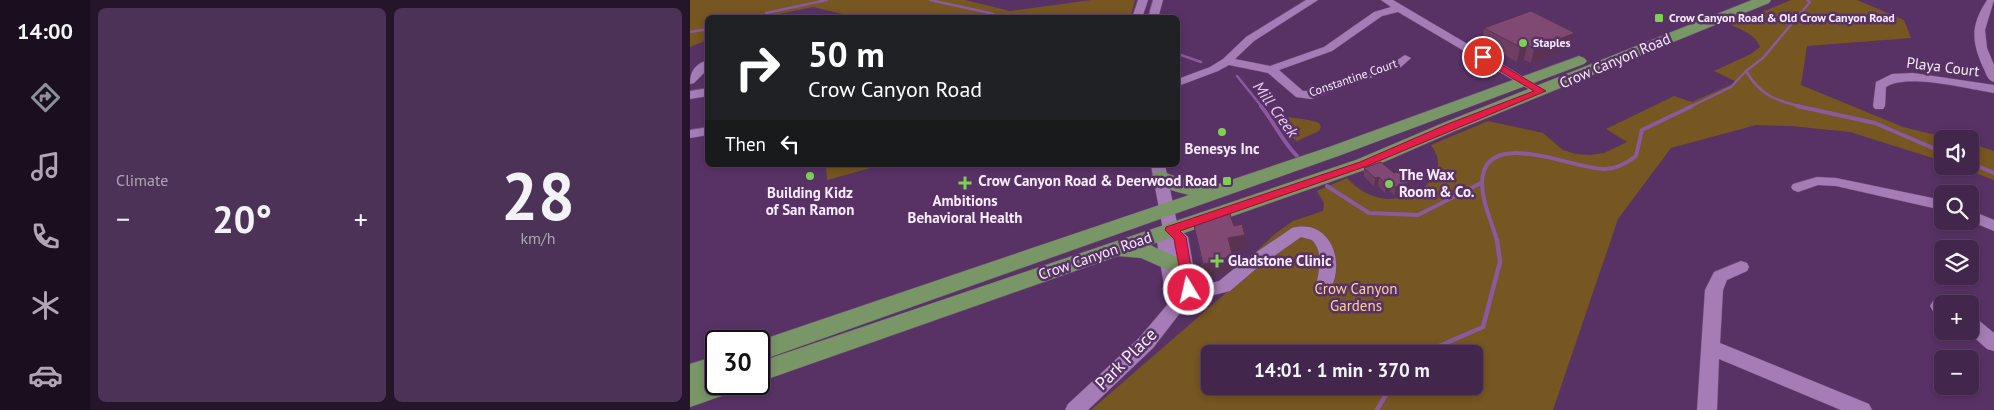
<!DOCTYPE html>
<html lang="en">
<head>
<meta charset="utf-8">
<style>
  body { margin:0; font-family:"PT Sans",sans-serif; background:#4c3256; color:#f1f3f6; height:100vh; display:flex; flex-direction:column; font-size:19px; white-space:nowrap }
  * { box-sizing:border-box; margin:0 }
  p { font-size:16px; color:#aea5b5 }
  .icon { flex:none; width:28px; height:28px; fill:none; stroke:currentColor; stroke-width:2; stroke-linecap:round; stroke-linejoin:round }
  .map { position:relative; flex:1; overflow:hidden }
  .side { display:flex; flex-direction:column; gap:8px; padding:8px; background:#24152a; width:600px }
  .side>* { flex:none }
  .guide { position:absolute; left:15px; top:15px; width:475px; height:152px; border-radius:8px; box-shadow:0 2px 8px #0003,0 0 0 1px #5a4364; background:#202124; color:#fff; overflow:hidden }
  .controls { position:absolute; left:1244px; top:130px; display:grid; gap:10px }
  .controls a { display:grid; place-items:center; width:45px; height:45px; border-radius:8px; background:#42264c; box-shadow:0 2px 8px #0003,0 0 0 1px #5a4364; font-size:25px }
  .speed { position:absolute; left:15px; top:330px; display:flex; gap:10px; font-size:25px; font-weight:700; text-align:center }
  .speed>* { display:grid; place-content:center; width:65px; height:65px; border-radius:50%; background:#42264c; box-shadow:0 2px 8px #0003,0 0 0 1px #5a4364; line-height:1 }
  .speed .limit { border:2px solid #111; border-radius:8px; background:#fff; color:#111 }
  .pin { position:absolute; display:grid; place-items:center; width:42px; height:42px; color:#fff; margin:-21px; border:2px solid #fff; border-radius:50%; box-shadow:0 1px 5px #0007 }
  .me { position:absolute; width:55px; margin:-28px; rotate:351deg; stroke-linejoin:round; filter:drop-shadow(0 0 4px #0008) }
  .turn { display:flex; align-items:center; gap:18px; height:105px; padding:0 20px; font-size:22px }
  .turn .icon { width:65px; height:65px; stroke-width:2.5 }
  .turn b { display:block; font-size:35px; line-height:42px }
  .then { display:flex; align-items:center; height:48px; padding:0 20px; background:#0003; gap:10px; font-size:19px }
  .big { font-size:38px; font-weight:800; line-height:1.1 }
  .side .card { flex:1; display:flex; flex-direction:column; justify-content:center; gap:8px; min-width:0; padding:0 18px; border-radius:8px; background:#4c3256 }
  .side .dial { align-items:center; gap:0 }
  .dial b { font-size:65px; line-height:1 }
  .heat { display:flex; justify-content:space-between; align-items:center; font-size:28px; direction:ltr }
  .side .tiles { flex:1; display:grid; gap:8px; grid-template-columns:repeat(2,1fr) }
  .trip { position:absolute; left:511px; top:345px; width:282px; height:50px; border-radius:8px; background:#42264c; box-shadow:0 2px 8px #0003,0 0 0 1px #5a4364; font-weight:800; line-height:50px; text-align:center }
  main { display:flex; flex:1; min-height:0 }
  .dock { display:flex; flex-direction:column; width:90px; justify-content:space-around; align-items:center; background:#1a0f1e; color:#aea5b5 }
  .dock .icon { width:35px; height:35px }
  .dock .active { color:#8c9099 }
  .dock b { font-size:22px; color:#f1f3f6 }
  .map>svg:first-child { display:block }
</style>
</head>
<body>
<main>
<nav class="dock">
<b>14:00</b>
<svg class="icon active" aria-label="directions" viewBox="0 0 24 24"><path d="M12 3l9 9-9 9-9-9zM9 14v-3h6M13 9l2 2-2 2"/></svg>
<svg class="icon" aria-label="music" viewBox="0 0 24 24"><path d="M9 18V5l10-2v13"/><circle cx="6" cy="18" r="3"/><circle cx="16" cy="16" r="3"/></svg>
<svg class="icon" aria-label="phone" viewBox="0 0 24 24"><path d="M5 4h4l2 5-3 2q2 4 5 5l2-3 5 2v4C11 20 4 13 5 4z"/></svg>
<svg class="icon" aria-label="climate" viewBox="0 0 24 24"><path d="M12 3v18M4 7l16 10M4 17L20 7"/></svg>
<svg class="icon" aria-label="car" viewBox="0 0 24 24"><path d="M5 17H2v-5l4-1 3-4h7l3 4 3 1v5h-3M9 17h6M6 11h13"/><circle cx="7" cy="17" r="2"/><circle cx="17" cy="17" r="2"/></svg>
</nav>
<section class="side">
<div class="tiles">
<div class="card"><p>Climate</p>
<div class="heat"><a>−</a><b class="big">20°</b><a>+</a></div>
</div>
<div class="card dial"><b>28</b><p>km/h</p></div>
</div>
</section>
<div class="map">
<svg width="1304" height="410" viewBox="0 0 1304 410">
  <rect width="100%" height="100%" fill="#583265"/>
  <path fill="#765621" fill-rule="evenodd" d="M 0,0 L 275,0 L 320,11 L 401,0 L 445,0 L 440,18 L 170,18 L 123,7 L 75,17 L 18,18 L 17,40 L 0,47 Z
    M 1101,0 L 1167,0 L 1214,20 L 1221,38 L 1117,46 L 1111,85 L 1213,127 L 1262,139 L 1252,139 L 1252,161 L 1160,132 L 1101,126 L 1066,125 L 981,148 L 928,219 L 863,410 L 401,410 L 544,286 L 552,265 L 586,233 L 603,221 L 633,211 L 634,203 L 627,191 L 657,178 C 666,188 677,195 690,198 C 711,203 747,188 748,164 C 748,156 745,151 741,145 L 798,121 L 853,133 L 873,150 L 886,154 L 900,155 L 914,153 L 937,142 L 916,129 L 984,96 L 1002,102 L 1047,82 L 1024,71 L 1061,54 L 1070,47 C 1065,34 1052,30 1041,25 ZM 520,354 L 785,354 L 785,386 L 520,386 Z
    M 598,117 C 609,119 619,119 629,123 L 631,127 L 629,131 L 607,141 L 598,134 L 588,121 Z
    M 1280,143 L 1304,151 L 1304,180 L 1267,166 L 1280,166 Z
    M 143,165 L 188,165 L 188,166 L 137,180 L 136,167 Z"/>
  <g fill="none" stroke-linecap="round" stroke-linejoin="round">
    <path stroke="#8b599e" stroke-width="2.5" d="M 240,0 L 300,13 L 312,18
      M 76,13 L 137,0
      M 65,18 L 76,15
      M 0,32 L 18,29
      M 488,54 L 511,62
      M 1056,71 C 1070,95 1086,101 1113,107
      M 547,76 L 572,107
      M 1000,107 L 1041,87 L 1056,71 L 1073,58 L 1120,2 L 1117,0"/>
    <path stroke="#8b599e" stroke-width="4" d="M 571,106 C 584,122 592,141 607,156
      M 1107,106 L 1185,123 L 1252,152
      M 1280,163 L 1304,173
      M 637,186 L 679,213 L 728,215 L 791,183
      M 807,241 C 802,222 792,203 792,182 C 794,125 885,170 915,169 C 927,169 937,163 946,156 L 952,130 L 1002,106"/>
    <path stroke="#8b599e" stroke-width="4.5" d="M 731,354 L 793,327 L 810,262 L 807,240
      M 687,410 L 701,386"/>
    <g stroke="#6d4e78" stroke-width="1">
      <path id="minor" d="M 448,0 L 458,0 L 452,18 L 442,18 Z
        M 463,0 L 473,0 L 468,18 L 458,18 Z
        M 616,0 L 628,0 L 564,41 L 545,59 L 580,66 L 634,47 L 684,12 L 701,7 L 691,0 L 703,0 L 857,91 L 855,94 L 847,94 L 708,12 L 692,16 L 642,51 L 589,70 L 613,91 L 620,91 L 703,63 L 715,55 L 721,58 L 711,67 L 621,99 L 606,97 L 578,73 L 539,65 L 528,71 L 488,86 L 488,79 L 520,67 L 533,59 L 556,37 Z
        M 1297,0 L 1304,0 L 1295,30 L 1297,48 L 1304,65 L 1304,82 C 1297,80 1296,73 1293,67 C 1281,40 1281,25 1297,0 Z
        M 81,14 L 87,18 L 76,17 Z
        M 18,60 L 18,69 L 4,83 L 0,84 C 0,71 5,64 18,60 Z
        M 1223,73 L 1304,85 L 1304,93 C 1277,89 1218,73 1196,87 L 1195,106 L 1193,109 L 1185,109 L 1183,106 L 1186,82 L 1202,74 Z
        M 18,88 L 18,96 L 0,99 L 0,91 Z
        M 18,127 L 18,135 L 0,138 L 0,130 Z
        M 461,165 L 475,165 L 488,228 L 498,237 L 507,288 L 514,285 L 529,281 L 555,260 L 602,228 C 640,218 656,262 640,290 L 634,292 L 628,290 L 626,286 C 629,271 634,252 622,240 L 611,237 L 567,268 L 540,291 L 524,295 L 490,313 L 463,348 L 398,410 L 375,410 L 378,404 L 449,338 L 477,305 L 467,242 L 473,230 Z
        M 1127,177 L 1146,178 L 1252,200 L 1252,210 L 1146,186 L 1128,185 L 1108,192 L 1103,190 L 1101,187 L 1103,184 Z
        M 1280,210 L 1304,220 L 1304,231 L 1280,221 Z
        M 1051,261 L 1057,263 L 1059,267 L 1057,271 L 1037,280 L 1033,290 L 1030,343 L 1179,404 L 1182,410 L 1151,410 L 1029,359 L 1027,410 L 1007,410 L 1015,290 L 1024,272 Z
        M 1249,299 L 1258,304 L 1252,304 L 1252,315 L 1243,311 L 1240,306 L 1243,301 Z
        M 1280,316 L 1286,318 L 1304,333 L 1304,351 L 1297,349 L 1277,331 L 1280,331 Z"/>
    </g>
    <g stroke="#6d4e78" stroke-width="1">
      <path id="major" d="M 1062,0 L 1081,0 L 1079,3 L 765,131 L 680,168 L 460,245 L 486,257 L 489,262 L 486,267 L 478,270 L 451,258 L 428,256 L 69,382 L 69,362 L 666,160 L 753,123 Z
        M 889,56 L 894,58 L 897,61 L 894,64 L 651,155 L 69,361 L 68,341 L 499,195 C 487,192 469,188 461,177 L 464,173 L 471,171 L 500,182 L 526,185 L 639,147 Z
        M 26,356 L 26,384 L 47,384 L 43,392 L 0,407 L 0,364 Z"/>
    </g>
    <use href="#minor" fill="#a57cb5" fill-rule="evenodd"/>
    <use href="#major" fill="#799666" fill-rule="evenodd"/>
  </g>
  <path fill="#6e3f63" d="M 794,28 L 885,33 L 882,47 L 841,63 L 834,60 L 827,62 L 792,42 Z
    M 674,168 L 723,181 L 722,190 L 705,196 L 700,191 L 695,193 L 688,186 L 684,187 L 674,176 Z
    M 503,221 L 544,226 L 557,248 L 542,251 L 544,266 L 535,273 L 515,278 Z"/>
  <path fill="#5a3350" d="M 885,33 L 882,47 L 841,63 L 844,49 Z
    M 837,45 L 834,60 L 827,62 L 830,47 Z
    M 689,177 L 688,186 L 684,187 L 685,178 Z
    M 723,181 L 722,190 L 705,196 L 705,187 Z
    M 700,183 L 700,191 L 695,193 L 696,184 Z
    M 555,235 L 557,248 L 540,252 L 538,238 Z
    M 542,253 L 544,266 L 535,273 L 515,278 L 513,264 Z"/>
  <path fill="#804973" stroke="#5a3350" d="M 841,11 L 885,33 L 844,49 L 837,45 L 830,47 L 794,28 Z
    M 691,162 L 704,173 L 712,170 L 723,181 L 705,187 L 700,183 L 696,184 L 689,177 L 685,178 L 674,168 Z
    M 540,214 L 544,226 L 552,224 L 555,235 L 538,238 L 542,253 L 533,260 L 513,264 L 503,221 Z"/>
  <path fill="#e11d48" stroke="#92132f" d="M 793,54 L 856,91 L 677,166 L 490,231 L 496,237 L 505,290 L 503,293 L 494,293 L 484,239 L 475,230 L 476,227 L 670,162 L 755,125 L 844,91 L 790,59 L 788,57 Z"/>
  <g fill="#7ed053" stroke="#583265" stroke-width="2">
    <rect x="964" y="13" width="10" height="10" rx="2.5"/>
    <circle cx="833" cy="43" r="5"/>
    <circle cx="532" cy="132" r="5"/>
    <circle cx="120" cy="176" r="5"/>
    <rect x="532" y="176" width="10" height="10" rx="2.5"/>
    <path d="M272.5 175.5h5v5h5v5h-5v5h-5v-5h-5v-5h5z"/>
    <circle cx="699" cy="184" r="5"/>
    <path d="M524.5 253.5h5v5h5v5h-5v5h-5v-5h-5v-5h5z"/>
  </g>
  <g text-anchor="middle" stroke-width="5" stroke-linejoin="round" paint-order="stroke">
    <g font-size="12" font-weight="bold" fill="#f8ebfd" stroke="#583265" text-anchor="start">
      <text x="979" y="22">Crow Canyon Road &amp; Old Crow Canyon Road</text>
      <text x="843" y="47">Staples</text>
    </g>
    <g font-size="12" fill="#f8ebfd" stroke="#583265">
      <text transform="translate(663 78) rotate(-19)" y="4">Constantine Court</text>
    </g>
    <g font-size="15" fill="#f8ebfd" stroke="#583265">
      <text transform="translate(925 61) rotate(-23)" y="5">Crow Canyon Road</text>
      <text transform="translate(1253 67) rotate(7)" y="5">Playa Court</text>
      <text transform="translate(405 256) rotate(-19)" y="5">Crow Canyon Road</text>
    </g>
    <g font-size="15" font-weight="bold" fill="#f8ebfd" stroke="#583265">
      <text x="532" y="154">Benesys Inc</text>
      <text x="709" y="180" text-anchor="start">The Wax<tspan x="709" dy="17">Room &amp; Co.</tspan></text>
      <text x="527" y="186" text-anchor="end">Crow Canyon Road &amp; Deerwood Road</text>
      <text x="120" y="198">Building Kidz<tspan x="120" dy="17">of San Ramon</tspan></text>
      <text x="275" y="206">Ambitions<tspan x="275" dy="17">Behavioral Health</tspan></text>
      <text x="538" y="266" text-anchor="start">Gladstone Clinic</text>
    </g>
    <g font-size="15" fill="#fad196" stroke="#583265">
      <text x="666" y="294">Crow Canyon<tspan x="666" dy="17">Gardens</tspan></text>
    </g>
    <g font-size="16" font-style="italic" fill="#e8cdf3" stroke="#583265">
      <text transform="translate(586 109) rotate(54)" y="6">Mill Creek</text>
    </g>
    <g font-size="18" fill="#f8ebfd" stroke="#583265">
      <text transform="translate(436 359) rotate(-45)" y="6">Park Place</text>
    </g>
  </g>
</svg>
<div class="controls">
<a><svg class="icon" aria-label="sound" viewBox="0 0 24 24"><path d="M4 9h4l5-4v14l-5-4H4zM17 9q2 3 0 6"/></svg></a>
<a><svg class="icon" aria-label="search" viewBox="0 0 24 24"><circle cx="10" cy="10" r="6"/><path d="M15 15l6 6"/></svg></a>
<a><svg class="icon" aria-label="layers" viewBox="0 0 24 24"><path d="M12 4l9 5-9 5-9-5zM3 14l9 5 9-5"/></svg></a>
<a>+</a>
<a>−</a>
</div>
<div class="speed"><div class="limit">30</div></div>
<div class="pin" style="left:793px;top:57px;background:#d93025"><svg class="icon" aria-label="arrive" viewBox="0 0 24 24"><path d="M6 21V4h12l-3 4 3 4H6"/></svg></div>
<svg class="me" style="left:499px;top:290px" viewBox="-20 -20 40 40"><circle r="17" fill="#e11d48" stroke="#fff" stroke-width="3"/><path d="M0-11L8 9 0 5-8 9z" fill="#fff"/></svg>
<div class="trip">14:01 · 1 min · 370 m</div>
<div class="guide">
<div class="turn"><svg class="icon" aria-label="right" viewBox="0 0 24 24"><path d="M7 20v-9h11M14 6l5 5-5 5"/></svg><div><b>50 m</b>Crow Canyon Road</div></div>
<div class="then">Then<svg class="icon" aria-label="left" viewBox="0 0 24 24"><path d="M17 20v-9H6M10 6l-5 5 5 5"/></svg></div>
</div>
</div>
</main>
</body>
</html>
